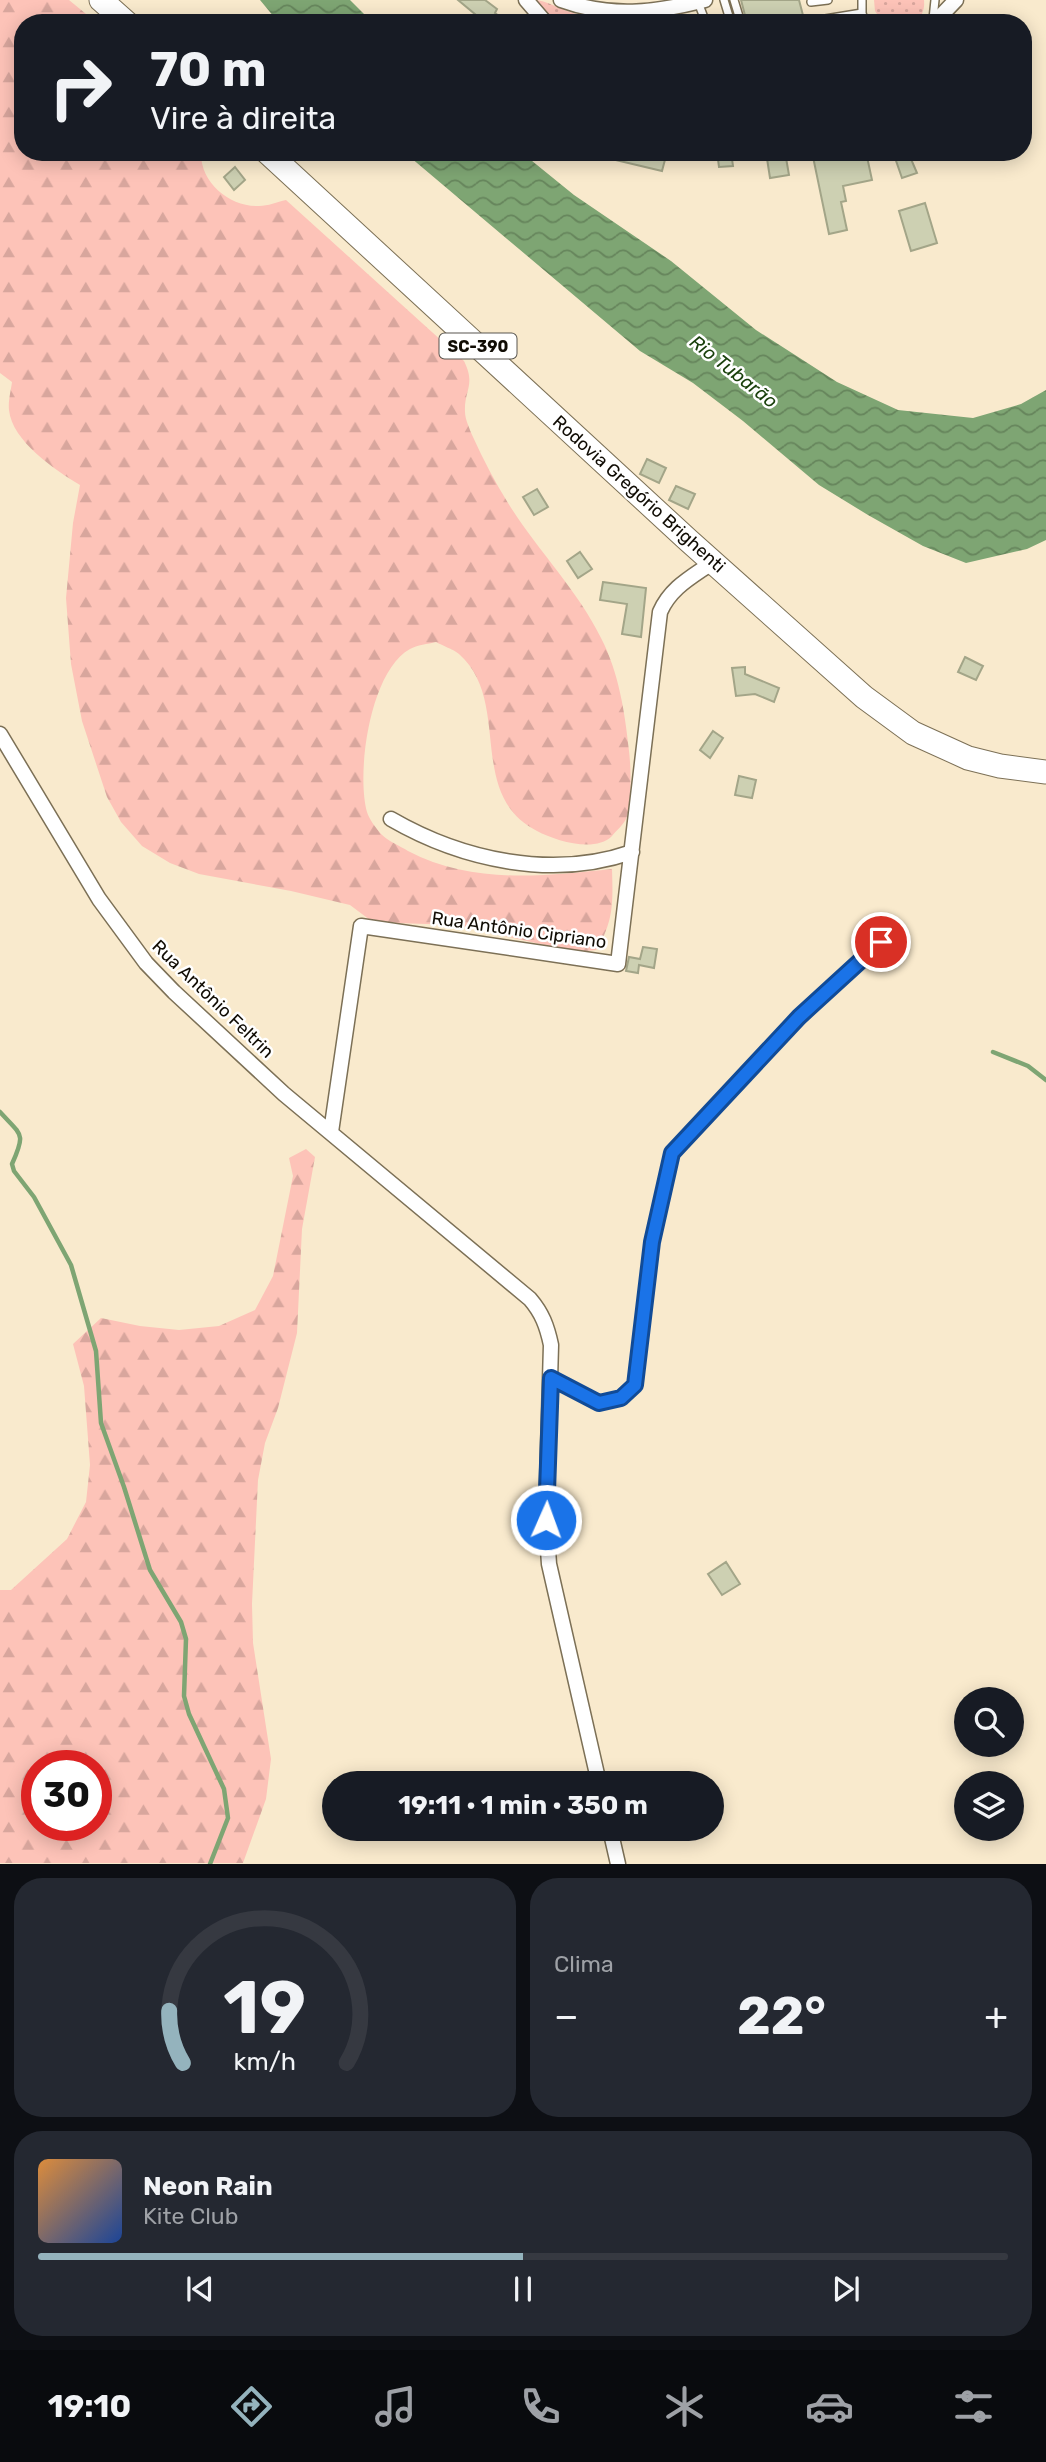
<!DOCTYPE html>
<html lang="pt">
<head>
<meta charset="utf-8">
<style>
  body { margin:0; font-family:Rubik,sans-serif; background:#242831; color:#f1f3f6; height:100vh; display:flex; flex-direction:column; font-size:26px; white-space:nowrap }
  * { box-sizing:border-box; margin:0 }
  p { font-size:23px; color:#9ea1a6 }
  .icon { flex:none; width:38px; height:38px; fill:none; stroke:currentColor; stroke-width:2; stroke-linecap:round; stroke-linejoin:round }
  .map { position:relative; height:1864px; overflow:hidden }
  .sheet { display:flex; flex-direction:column; gap:14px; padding:14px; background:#0d0f14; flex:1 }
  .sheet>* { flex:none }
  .banner { position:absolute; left:14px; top:14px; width:1018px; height:147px; border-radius:28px; box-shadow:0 4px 18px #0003; background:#171b24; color:#f1f3f6; overflow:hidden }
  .controls { position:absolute; left:954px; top:1687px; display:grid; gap:14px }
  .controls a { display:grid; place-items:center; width:70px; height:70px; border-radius:50%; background:#171b24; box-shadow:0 4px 18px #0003; font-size:35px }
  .speed { position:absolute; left:21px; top:1750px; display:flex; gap:14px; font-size:35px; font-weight:700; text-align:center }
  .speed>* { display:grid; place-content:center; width:91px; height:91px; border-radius:50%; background:#171b24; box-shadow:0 4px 18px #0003; line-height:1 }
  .speed .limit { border:10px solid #d22; background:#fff; color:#111 }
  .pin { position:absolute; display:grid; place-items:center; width:60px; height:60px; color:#fff; margin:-30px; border:4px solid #fff; border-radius:50%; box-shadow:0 2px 7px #0007 }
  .me { position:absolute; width:77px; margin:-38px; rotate:2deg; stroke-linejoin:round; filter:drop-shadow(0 0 5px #0008) }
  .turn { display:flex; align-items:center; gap:24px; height:147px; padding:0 21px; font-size:32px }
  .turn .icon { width:91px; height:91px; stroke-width:2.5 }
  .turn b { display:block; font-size:49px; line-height:60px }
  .big { font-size:52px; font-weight:700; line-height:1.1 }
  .sheet .tile { flex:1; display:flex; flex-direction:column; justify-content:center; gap:10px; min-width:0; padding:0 24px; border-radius:28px; background:#242831 }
  .sheet .dial { align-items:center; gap:0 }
  .dial svg { height:182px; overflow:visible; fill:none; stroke:#363941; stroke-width:7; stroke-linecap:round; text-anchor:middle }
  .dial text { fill:#f1f3f6; stroke:none }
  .song { display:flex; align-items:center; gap:21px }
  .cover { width:84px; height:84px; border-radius:10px; background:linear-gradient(135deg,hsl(30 70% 55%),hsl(220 70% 35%)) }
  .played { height:7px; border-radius:4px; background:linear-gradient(90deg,#94b3bd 50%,#363941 50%) }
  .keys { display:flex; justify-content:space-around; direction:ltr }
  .heat { display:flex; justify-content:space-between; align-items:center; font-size:38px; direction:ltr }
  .sheet .tiles { flex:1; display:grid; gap:14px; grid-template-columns:1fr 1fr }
  .tile:last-child { grid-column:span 2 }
  .trip { position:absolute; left:322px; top:1771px; width:402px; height:70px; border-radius:35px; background:#171b24; box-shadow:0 4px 18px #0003; font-weight:700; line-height:70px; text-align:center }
  .dock { display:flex; height:112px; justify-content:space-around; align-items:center; background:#090b0e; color:#9ea1a6 }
  .dock .icon { width:49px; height:49px }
  .dock .on { color:#94b3bd }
  .dock b { font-size:32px; color:#f1f3f6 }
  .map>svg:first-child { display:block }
</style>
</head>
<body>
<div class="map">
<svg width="1046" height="1864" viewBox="0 0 1046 1864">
  <defs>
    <pattern id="grass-dots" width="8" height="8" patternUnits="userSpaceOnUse" patternTransform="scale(1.75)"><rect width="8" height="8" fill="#fdc3b8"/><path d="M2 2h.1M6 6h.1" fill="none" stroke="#d8a69d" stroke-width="1.8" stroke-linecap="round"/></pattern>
    <pattern id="forest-firs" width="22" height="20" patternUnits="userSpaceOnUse" patternTransform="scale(1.75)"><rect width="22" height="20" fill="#fdc3b8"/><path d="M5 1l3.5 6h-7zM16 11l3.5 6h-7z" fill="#d8a69d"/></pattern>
    <pattern id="water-waves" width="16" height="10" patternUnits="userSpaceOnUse" patternTransform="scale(1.75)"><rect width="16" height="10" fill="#7ea573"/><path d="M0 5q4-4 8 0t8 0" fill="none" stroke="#66855c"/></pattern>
  </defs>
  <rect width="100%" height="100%" fill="#f9eacd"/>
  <path fill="url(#grass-dots)" d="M 533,0 C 546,0 557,8 570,12 C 590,19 611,19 632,18 L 637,23 L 557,23 Z
    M 874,0 L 924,0 C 925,9 922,16 916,23 L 883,23 L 875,11 Z"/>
  <path fill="url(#forest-firs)" fill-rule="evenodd" d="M 0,0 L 69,0 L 97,23 L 23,23 L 23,152 L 201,152 C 200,183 230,207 259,206 C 268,206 277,202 286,200 L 464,361 C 476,385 464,390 465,412 C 465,419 470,430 473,437 C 483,459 495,482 508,503 C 537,550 577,589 601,638 C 619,673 625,713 629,751 C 631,766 632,806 626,819 C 623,825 616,831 612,836 C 595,853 556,841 537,831 C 465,794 513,702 459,654 C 453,649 443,646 436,642 C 428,644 417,645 410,649 C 370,671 356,772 367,812 C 369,819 376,828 381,834 C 388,841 400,846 408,851 C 473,885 543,876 612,869 C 613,901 614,922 596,950 L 575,952 L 456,925 L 397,923 L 370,920 L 350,905 L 291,891 L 199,874 L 170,863 L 142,846 L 121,822 L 107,797 L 82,721 L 71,664 L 66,598 L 73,523 L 80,485 C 55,470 12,441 9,410 C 8,401 11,390 12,382 L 0,373 Z
    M 306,1149 L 315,1157 L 302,1229 L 297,1333 L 278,1408 L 265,1443 L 258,1480 L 252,1604 L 253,1643 L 271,1759 L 266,1799 L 243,1863 L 0,1863 L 0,1590 L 11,1590 L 67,1539 L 86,1502 L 90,1465 L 84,1386 L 73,1344 L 101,1318 L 140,1326 L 179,1330 L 219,1326 L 255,1310 L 273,1276 L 293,1176 L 289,1158 ZM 37,1766 L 96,1766 L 96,1825 L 37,1825 Z"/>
  <path fill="url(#water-waves)" d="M 260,0 L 350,0 L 373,23 L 279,23 Z
    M 404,152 L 521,152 L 574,195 L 671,261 L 756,330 L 837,382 L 898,410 L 973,418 L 1021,404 L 1046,390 L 1046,540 L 1027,549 L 966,563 L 923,546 L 868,515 L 819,485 L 743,421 L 693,383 L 640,351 Z"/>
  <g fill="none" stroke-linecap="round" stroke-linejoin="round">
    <path stroke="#7ea573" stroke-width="4.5" d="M 993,1052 L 1028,1066 L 1046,1080
      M 0,1112 C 22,1136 26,1133 12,1164 L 14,1171 L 34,1197 L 71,1265 L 96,1351 L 101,1423 L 124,1487 L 150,1570 L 181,1622 L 186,1639 L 184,1696 L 189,1714 L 224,1789 L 228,1818 L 210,1864"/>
  </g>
  <path fill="#cdd0b2" stroke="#a3a588" stroke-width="2" d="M 458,0 L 485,0 L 497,9 L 495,13 L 508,23 L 470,23 L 476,15 Z
    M 741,0 L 799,0 L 805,23 L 747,23 Z
    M 604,152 L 667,152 L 662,171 L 603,157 Z
    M 717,152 L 731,152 L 733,166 L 719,167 Z
    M 766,152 L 785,152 L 789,175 L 770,178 Z
    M 812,152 L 866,152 L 872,180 L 843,186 L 846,201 L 841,202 L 847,230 L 829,234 Z
    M 893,152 L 908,152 L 917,173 L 902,178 Z
    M 235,167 L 245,180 L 234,190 L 224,177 Z
    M 925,203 L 937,243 L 911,251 L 899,211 Z
    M 647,459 L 666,468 L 659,483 L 640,474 Z
    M 676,486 L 695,494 L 688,509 L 669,500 Z
    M 537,489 L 548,507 L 534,515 L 523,497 Z
    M 580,552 L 592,569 L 578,578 L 567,561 Z
    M 603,582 L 646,588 L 641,637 L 622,634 L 627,604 L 600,600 Z
    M 965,657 L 983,666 L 976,680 L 958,672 Z
    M 745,667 L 745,674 L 779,688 L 774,702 L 755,694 L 736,696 L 732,668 Z
    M 713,731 L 723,738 L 710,758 L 700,750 Z
    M 739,776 L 756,780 L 752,798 L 735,795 Z
    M 643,947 L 657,949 L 654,968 L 639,965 L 638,973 L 626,971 L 629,957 L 640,959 Z
    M 726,1562 L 740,1584 L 722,1595 L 708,1574 Z"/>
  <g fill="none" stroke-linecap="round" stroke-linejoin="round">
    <g stroke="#7c7056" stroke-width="10">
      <path id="service" d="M 724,0 L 731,23
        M 734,0 L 741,23
        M 862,0 L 862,13 L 865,23
        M 698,2 L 706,23
        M 811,2 L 828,0
        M 933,19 L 935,0
        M 813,21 L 862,13
        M 551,1378 L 599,1403 L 621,1398 L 635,1385 L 652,1242 L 672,1152 L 799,1017 L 881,942"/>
    </g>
    <g stroke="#7c7056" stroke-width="17">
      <path id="minor" d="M 526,0 L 546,23
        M 561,0 C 610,18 655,13 705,0
        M 934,23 L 956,0
        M 0,734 L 99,899 L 146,963 L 174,992 L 284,1094 L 530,1299 C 542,1313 547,1326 551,1345 L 546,1520 L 549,1564 L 599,1783
        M 391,819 C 462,860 552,880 632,852
        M 331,1132 L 361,926 L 618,964 L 660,612 C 671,587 692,577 713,562
        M 610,1829 L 618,1864"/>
    </g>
    <g stroke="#7c7056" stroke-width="25">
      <path id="primary" d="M 101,0 L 127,23
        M 267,152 L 688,540 L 864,697 L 913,733 L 968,758 L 1000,766 L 1046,772"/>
    </g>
    <use href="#service" stroke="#fff" stroke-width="7"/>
    <use href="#minor" stroke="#fff" stroke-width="14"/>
    <use href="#primary" stroke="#fff" stroke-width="23"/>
  </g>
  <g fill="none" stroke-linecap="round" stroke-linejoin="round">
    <g stroke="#114b97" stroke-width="18">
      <path id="route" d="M 546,1520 L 551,1378 L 599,1403 L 621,1398 L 635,1385 L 652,1242 L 672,1153 L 799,1017 L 881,942"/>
    </g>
    <use href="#route" stroke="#1a73e8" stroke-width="12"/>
  </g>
  <g text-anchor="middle" stroke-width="5" stroke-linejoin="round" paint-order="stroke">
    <rect fill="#fff" stroke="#58554f" stroke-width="2" x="439.5" y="333.5" width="77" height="25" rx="5"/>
    <g font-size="16" font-weight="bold" fill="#100c04">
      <text x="478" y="352">SC-390</text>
    </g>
    <g font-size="18" fill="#100c04" stroke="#fff">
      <text transform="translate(639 494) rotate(42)" y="6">Rodovia Gregório Brighenti</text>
      <text transform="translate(519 930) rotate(8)" y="6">Rua Antônio Cipriano</text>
      <text transform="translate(213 999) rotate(44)" y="6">Rua Antônio Feltrin</text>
    </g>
    <g font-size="19" font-style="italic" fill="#183f0a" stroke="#fff">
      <text transform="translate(734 371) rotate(38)" y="7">Rio Tubarão</text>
    </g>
  </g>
</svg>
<div class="controls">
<a><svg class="icon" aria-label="search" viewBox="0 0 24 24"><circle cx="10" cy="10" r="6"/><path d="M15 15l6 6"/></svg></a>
<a><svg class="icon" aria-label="layers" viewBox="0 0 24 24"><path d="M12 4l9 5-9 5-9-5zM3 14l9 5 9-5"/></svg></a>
</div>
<div class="speed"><div class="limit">30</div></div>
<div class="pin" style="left:881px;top:942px;background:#d93025"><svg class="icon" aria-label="arrive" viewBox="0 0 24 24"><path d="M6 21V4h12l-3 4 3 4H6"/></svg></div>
<svg class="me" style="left:546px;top:1520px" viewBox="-20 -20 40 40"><circle r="17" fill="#1a73e8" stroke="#fff" stroke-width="3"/><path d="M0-11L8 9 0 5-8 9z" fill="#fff"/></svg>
<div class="trip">19:11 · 1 min · 350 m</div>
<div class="banner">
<div class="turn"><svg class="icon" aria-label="right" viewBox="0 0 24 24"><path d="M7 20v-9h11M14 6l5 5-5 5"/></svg><div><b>70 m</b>Vire à direita</div></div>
</div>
</div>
<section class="sheet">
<div class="tiles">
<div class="tile dial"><svg viewBox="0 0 100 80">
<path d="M14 69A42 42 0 1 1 86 69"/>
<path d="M14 69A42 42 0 0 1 8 46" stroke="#94b3bd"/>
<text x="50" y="56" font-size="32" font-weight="700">19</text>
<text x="50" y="72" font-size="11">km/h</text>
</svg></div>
<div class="tile"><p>Clima</p>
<div class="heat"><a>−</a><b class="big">22°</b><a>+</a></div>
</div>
<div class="tile">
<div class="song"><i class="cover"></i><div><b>Neon Rain</b><p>Kite Club</p></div></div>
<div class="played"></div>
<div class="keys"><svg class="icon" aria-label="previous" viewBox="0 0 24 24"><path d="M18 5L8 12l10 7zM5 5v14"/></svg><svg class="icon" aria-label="pause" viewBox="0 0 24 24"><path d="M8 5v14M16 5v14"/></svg><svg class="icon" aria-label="next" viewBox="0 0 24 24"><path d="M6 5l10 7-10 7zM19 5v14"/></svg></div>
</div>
</div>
</section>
<nav class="dock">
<b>19:10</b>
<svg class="icon on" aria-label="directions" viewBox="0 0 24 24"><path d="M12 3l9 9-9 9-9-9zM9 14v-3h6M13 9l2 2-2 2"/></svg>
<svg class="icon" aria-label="music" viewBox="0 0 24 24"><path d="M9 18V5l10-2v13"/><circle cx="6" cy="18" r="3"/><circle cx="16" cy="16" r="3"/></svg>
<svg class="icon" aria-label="phone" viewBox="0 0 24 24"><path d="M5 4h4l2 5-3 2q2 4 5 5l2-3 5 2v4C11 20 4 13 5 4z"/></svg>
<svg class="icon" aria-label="climate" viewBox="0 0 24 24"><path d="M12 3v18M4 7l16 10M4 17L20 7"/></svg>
<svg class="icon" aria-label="car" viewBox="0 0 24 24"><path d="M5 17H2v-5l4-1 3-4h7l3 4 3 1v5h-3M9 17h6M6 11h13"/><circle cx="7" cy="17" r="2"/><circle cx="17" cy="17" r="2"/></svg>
<svg class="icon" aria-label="filters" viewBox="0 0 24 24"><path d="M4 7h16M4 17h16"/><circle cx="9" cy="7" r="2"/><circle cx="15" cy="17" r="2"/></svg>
</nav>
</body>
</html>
